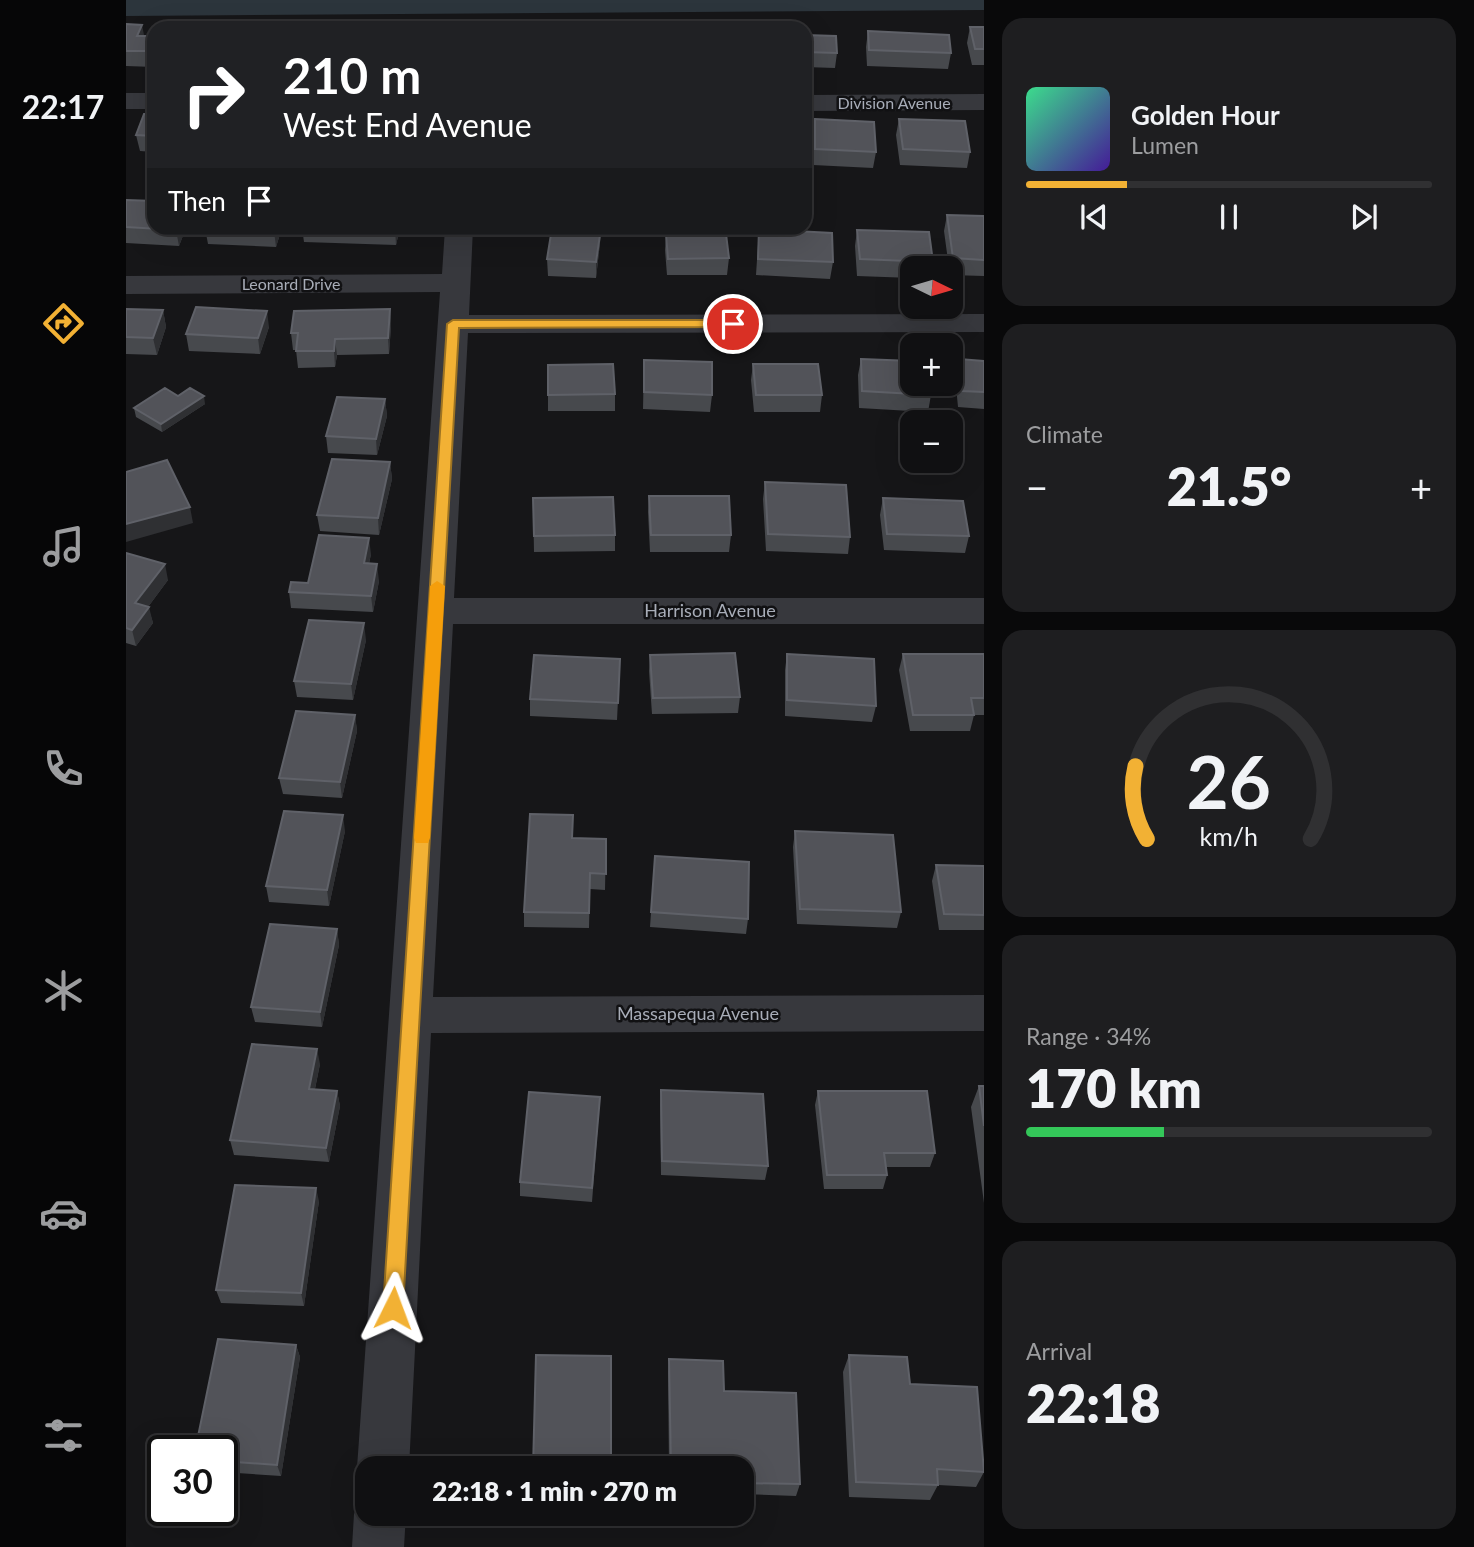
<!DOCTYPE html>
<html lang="en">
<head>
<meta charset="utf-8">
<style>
  body { margin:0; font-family:Lato,sans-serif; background:#1e1e20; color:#f1f3f6; height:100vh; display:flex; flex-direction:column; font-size:26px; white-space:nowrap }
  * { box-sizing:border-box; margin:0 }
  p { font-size:23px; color:#9c9d9f }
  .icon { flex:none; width:38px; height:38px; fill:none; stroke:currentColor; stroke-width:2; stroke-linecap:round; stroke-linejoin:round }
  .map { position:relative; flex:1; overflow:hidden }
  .drawer { display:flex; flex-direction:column; gap:18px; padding:18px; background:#09090a; width:490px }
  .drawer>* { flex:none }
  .banner { position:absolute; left:21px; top:21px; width:665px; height:214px; border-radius:21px; box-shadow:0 7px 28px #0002,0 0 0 2px #303032; background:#202124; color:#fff; overflow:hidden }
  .needle { width:46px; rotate:95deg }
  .tools { position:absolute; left:774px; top:256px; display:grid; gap:14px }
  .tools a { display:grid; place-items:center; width:63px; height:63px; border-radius:14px; background:#101012; box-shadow:0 7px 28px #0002,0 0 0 2px #303032; font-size:35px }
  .speed { position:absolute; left:21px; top:1435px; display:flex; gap:14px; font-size:35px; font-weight:700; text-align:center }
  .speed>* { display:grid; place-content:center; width:91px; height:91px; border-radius:50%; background:#101012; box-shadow:0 7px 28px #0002,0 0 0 2px #303032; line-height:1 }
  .speed .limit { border:4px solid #111; border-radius:10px; background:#fff; color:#111 }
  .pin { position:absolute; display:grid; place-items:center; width:60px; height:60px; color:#fff; margin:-30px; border:4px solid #fff; border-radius:50%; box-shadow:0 2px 7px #0007 }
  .me { position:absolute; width:77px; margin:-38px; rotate:3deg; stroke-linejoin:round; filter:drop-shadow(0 0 5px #0008) }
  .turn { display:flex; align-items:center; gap:24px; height:147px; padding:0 21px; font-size:32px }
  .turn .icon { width:91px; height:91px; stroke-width:2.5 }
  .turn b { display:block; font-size:49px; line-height:60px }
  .then { display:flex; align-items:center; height:66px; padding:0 21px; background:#0003; gap:14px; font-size:26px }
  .big { font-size:52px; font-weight:800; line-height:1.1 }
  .drawer .card { flex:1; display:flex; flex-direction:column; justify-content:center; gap:10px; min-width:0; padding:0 24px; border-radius:21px; background:#1e1e20 }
  .drawer .dial { align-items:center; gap:0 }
  .dial svg { height:182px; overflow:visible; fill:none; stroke:#303032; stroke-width:7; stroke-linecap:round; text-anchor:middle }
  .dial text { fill:#f1f3f6; stroke:none }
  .song { display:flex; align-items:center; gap:21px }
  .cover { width:84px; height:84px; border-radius:10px; background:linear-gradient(135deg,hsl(150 70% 55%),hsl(260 70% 35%)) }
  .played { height:7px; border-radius:4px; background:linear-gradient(90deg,#f2b134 25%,#303032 25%) }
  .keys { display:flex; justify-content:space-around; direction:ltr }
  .heat { display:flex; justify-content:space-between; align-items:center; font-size:38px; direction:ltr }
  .charge { height:10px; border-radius:5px; background:linear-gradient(90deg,#34c759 34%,#303032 0) }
  .trip { position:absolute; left:229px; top:1456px; width:399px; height:70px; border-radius:21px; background:#101012; box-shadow:0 7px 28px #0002,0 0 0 2px #303032; font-weight:800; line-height:70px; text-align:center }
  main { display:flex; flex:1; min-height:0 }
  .tab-bar { display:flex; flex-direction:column; width:126px; justify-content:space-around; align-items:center; background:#060607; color:#9c9d9f }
  .tab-bar .icon { width:49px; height:49px }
  .tab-bar .on { color:#f2b134 }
  .tab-bar b { font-size:32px; color:#f1f3f6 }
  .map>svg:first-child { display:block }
</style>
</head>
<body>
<main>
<nav class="tab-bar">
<b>22:17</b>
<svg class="icon on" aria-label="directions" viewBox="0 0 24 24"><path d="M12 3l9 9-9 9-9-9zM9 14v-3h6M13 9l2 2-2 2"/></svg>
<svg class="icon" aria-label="music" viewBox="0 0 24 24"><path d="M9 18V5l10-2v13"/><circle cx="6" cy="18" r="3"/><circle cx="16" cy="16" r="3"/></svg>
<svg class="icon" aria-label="phone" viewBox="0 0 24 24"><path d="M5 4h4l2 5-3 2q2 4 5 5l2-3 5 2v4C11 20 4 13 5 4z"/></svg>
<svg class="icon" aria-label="climate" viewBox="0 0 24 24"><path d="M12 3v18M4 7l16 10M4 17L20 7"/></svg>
<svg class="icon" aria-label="car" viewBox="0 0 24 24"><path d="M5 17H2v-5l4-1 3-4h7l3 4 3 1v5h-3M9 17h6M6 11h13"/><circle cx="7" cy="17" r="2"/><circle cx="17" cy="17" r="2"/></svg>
<svg class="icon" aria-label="filters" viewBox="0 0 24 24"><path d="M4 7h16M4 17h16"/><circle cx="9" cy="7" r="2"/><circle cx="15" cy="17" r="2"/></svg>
</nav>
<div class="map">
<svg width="858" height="1547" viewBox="0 0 858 1547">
  <rect width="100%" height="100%" fill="#161618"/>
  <path fill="#2c353c" d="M 0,0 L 858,0 L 858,10 L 0,16 Z"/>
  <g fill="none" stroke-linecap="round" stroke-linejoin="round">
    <path fill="#37383d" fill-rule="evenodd" d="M 0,93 L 28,93 L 28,109 L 0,109 Z
      M 858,94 L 858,110 L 679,111 L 679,95 Z
      M 319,228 L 347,228 L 343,315 L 858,314 L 858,332 L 342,333 L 328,598 L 858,598 L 858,624 L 327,624 L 307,997 L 858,995 L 858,1031 L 305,1033 L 283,1468 L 242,1468 L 242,1487 L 231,1468 L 314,292 L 0,294 L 0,276 L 316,274 Z
      M 242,1493 L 242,1514 L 280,1514 L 278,1547 L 226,1547 L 228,1514 L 236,1496 Z"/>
  </g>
  <path fill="#47494d" d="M 0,24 L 18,36 L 28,36 L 28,67 L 0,66 Z
    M 844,27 L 858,27 L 858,65 L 846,65 L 841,43 Z
    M 742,31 L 825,53 L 822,69 L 741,66 L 740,47 Z
    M 679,35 L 711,53 L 709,68 L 679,67 Z
    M 28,114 L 28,152 L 14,151 L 10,135 Z
    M 689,119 L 750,152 L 747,168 L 687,165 L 687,135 Z
    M 773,119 L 844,152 L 841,168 L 774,165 L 770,135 Z
    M 0,200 L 60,228 L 53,246 L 0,243 Z
    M 821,215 L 858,216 L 858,276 L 824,275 L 824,268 L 823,268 L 818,231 Z
    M 79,228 L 156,228 L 150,247 L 82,244 Z
    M 176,228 L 274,228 L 270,245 L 178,242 Z
    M 475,228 L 474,243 L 470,278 L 422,276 L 421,259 Z
    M 633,229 L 707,262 L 704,279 L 630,275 Z
    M 731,230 L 807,262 L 806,268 L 786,268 L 786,278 L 731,276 L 729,246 Z
    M 540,234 L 603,258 L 601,275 L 541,275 L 539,250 Z
    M 0,309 L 37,310 L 40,327 L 31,355 L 0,354 Z
    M 264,309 L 265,326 L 263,354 L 211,355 L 209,367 L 172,368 L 170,350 L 167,350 L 165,333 Z
    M 143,327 L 134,354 L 63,351 L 60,334 Z
    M 735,359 L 805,395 L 802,412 L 733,408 L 732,375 Z
    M 833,359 L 858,361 L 858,409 L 832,407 L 829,376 Z
    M 518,360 L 586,395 L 584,412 L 517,409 Z
    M 627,364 L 696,395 L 694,412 L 628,412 L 625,380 Z
    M 422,365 L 489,394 L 489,411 L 422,411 Z
    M 52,396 L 79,404 L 36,432 L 10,417 L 8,408 Z
    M 259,399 L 261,416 L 251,455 L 202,453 L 200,436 Z
    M 264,462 L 266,479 L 253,535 L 194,531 L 191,515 Z
    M 639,482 L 724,537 L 722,554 L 640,551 L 637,499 Z
    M 523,496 L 605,535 L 603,552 L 524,552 L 522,512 Z
    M 407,498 L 489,535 L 489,551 L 408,552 Z
    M 757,498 L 843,536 L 839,553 L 758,550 L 754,515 Z
    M 0,553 L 42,580 L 22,607 L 27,623 L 10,646 L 0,643 Z
    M 245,554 L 243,564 L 253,581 L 247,612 L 165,608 L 163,592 Z
    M 240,640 L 227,700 L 171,697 L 168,681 Z
    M 661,654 L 750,706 L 746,722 L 659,716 L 659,670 Z
    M 777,654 L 858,654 L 858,715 L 848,715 L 844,731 L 784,731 L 773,670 Z
    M 524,655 L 614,697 L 612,713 L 526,714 L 523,671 Z
    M 494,659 L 491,720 L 404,716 L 404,699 Z
    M 229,715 L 231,731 L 216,798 L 157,794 L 153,778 Z
    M 219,831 L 203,906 L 143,902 L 140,886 Z
    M 669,831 L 775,912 L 771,928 L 671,924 L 667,847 Z
    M 446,838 L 480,839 L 479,890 L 464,889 L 463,928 L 398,927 L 398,912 Z
    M 529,856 L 622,919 L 620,934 L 524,927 Z
    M 810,865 L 858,866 L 858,930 L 813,930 L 806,881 Z
    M 211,929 L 213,945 L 196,1027 L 129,1022 L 125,1007 Z
    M 194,1064 L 189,1089 L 211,1091 L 214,1106 L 203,1162 L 108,1155 L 104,1140 Z
    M 853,1086 L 858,1086 L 858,1203 L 845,1107 Z
    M 535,1090 L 642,1166 L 639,1180 L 535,1175 L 534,1105 Z
    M 692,1091 L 809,1153 L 804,1167 L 760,1167 L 761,1175 L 757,1189 L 698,1189 L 689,1105 Z
    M 473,1112 L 466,1202 L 394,1196 L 394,1182 Z
    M 193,1201 L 178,1306 L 95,1303 L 90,1290 Z
    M 170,1345 L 174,1357 L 155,1476 L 96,1472 L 96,1451 Z
    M 723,1355 L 784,1384 L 858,1472 L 850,1487 L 812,1485 L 804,1500 L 723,1497 L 717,1372 Z
    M 543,1359 L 598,1391 L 674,1484 L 670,1496 L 616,1494 L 616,1468 L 543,1468 L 542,1372 Z"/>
  <path fill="#2f3033" d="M 16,25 L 19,40 L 14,52 L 11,36 Z
    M 51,228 L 60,228 L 53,246 L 50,230 Z
    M 149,228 L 156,228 L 150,247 L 148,231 Z
    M 269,228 L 274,228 L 270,245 L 269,229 Z
    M 475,228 L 474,243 L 470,278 L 470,262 Z
    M 264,309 L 265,326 L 263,354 L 262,338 Z
    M 37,310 L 40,327 L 31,355 L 27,338 Z
    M 141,311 L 143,327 L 134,354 L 132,338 Z
    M 209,339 L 211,355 L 209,367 L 208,351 Z
    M 78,396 L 79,404 L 36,432 L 35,424 Z
    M 259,399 L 261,416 L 251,455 L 250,439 Z
    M 264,462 L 266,479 L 253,535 L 252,518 Z
    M 64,507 L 67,523 L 0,542 L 0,524 Z
    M 243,538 L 245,554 L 239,580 L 238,563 Z
    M 39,564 L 42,580 L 13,619 L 9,603 Z
    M 251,564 L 253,581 L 247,612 L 245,596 Z
    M 23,607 L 27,623 L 10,646 L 6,630 Z
    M 238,623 L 240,640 L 227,700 L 225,684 Z
    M 229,715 L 231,731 L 216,798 L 214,782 Z
    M 217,815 L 219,831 L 203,906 L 201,890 Z
    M 211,929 L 213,945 L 196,1027 L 194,1012 Z
    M 191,1049 L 194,1064 L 186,1103 L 183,1089 Z
    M 211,1091 L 214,1106 L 203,1162 L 200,1148 Z
    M 190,1188 L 193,1201 L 178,1306 L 175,1293 Z
    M 170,1345 L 174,1357 L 155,1476 L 151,1465 Z"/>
  <path fill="#525359" stroke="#5f6168" stroke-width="2" d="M 463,20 L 498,21 L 498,28 L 463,28 Z
    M 0,24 L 16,25 L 11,36 L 28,36 L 28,51 L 0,51 Z
    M 64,24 L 112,24 L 111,28 L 63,28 Z
    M 130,25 L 181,25 L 181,28 L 129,28 Z
    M 205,26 L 240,28 L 205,28 Z
    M 635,27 L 668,28 L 635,28 Z
    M 844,27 L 858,27 L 858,49 L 849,49 Z
    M 742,31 L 823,35 L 825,53 L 743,50 Z
    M 679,35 L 710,36 L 711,53 L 679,52 Z
    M 18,114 L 28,114 L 28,136 L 10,135 Z
    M 689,119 L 748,122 L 750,152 L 689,149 Z
    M 773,119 L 839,121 L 844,152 L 777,149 Z
    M 0,200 L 28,201 L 28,228 L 51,228 L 50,230 L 0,227 Z
    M 821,215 L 858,216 L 858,260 L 827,258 Z
    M 79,228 L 149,228 L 148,231 Z
    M 231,228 L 269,228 L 269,229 Z
    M 426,228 L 475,228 L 470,262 L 421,259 Z
    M 633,229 L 706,233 L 707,262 L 632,259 Z
    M 731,230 L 803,232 L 807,262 L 734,259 Z
    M 540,234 L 600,234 L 603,258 L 542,259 Z
    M 70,307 L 141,311 L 132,338 L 60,334 Z
    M 0,309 L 37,310 L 27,338 L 0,337 Z
    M 264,309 L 262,338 L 209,339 L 208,351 L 170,351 L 172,333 L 165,333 L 168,311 Z
    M 735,359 L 786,361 L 786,383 L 805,383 L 805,395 L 736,391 Z
    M 833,359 L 858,361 L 858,392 L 836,391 Z
    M 518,360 L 586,362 L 586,395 L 518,392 Z
    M 487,364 L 489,394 L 422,395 L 422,365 Z
    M 627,364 L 692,364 L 696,395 L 630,395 Z
    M 39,388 L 52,396 L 64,388 L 78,396 L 35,424 L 8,408 Z
    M 211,397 L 259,399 L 250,439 L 200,436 Z
    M 206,459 L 264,462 L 252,518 L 191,515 Z
    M 41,460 L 64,507 L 0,524 L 0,472 Z
    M 639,482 L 720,485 L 724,537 L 642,534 Z
    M 523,496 L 603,496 L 605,535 L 525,535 Z
    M 487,497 L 489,535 L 408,536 L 407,498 Z
    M 757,498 L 837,501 L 843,536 L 761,534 Z
    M 193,535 L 243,538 L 238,563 L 251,564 L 245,596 L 163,592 L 165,582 L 182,583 Z
    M 0,553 L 39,564 L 9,603 L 23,607 L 6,630 L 0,628 Z
    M 183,620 L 238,623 L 225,684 L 168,681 Z
    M 609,653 L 614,697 L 527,698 L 524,655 Z
    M 661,654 L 748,659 L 750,706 L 661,700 Z
    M 777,654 L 858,654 L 858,698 L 845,698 L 848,715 L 787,715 Z
    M 408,655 L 494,659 L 492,703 L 404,699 Z
    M 170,711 L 229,715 L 214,782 L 153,778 Z
    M 158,811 L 217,815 L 201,890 L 140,886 Z
    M 404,814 L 447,815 L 446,838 L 480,839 L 480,874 L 464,873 L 463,913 L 398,912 Z
    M 669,831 L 767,835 L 775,912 L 674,909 Z
    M 529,856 L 623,862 L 622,919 L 525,912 Z
    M 810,865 L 858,866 L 858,915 L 818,914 Z
    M 144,924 L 211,929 L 194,1012 L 125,1007 Z
    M 126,1044 L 191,1049 L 183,1089 L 211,1091 L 200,1148 L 104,1140 Z
    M 853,1086 L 858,1086 L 858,1126 Z
    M 535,1090 L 637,1094 L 642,1166 L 536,1161 Z
    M 692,1091 L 801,1091 L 809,1153 L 758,1153 L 761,1175 L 701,1175 Z
    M 403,1092 L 474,1097 L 466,1188 L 394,1182 Z
    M 109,1185 L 190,1188 L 175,1293 L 90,1290 Z
    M 92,1339 L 170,1345 L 151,1465 L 96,1461 L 96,1451 L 69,1451 Z
    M 410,1355 L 485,1356 L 485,1468 L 407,1468 Z
    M 723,1355 L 781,1357 L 784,1384 L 851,1387 L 858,1472 L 811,1469 L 812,1485 L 730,1482 Z
    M 543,1359 L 597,1361 L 598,1391 L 670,1393 L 674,1484 L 616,1483 L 616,1468 L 545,1468 Z"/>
  <path fill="#f2b134" stroke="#9d7322" stroke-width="2" d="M 327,320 L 607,320 L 613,324 L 607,327 L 333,328 L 277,1308 L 274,1315 L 267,1318 L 260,1315 L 257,1308 L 321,324 Z"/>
  <path fill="#f59e0b" d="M 311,581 L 319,586 L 304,838 L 302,843 L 290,843 L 288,838 L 304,586 Z"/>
  <g text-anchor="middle" stroke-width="5" stroke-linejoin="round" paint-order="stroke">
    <g font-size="16" fill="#a8adb8" stroke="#111113">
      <text x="768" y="109">Division Avenue</text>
      <text x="165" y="290">Leonard Drive</text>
    </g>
    <g font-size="18" fill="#a8adb8" stroke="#111113">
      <text x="584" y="617">Harrison Avenue</text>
      <text x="572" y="1020">Massapequa Avenue</text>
    </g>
  </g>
</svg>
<div class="tools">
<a><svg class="needle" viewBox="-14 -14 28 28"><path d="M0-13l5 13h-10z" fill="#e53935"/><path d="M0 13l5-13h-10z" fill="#9c9d9f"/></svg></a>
<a>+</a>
<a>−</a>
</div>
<div class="speed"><div class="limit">30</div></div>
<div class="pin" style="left:607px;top:324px;background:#d93025"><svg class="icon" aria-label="arrive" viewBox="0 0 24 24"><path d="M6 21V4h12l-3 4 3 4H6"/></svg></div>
<svg class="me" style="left:267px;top:1308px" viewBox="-20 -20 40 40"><path d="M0-17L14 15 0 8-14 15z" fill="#f2b134" stroke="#fff" stroke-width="4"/></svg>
<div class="trip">22:18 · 1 min · 270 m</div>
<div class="banner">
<div class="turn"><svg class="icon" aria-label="right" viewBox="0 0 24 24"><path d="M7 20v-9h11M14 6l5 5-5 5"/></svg><div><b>210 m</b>West End Avenue</div></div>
<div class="then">Then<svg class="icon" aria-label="arrive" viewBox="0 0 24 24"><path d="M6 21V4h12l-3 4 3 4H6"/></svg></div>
</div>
</div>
<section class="drawer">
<div class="card">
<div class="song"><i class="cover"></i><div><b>Golden Hour</b><p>Lumen</p></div></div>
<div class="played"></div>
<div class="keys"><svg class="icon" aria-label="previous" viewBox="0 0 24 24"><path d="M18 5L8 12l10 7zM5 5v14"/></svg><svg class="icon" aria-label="pause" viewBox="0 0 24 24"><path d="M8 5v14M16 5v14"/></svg><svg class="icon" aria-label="next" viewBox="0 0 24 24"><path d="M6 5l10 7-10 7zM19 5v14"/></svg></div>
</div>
<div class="card"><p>Climate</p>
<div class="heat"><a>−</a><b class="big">21.5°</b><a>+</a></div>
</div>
<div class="card dial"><svg viewBox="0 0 100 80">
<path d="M14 69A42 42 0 1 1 86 69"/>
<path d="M14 69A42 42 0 0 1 9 37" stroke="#f2b134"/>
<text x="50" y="56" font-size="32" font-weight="700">26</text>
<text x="50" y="72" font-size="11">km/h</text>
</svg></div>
<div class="card"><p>Range · 34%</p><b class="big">170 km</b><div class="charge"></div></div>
<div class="card"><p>Arrival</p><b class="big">22:18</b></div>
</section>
</main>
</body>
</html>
